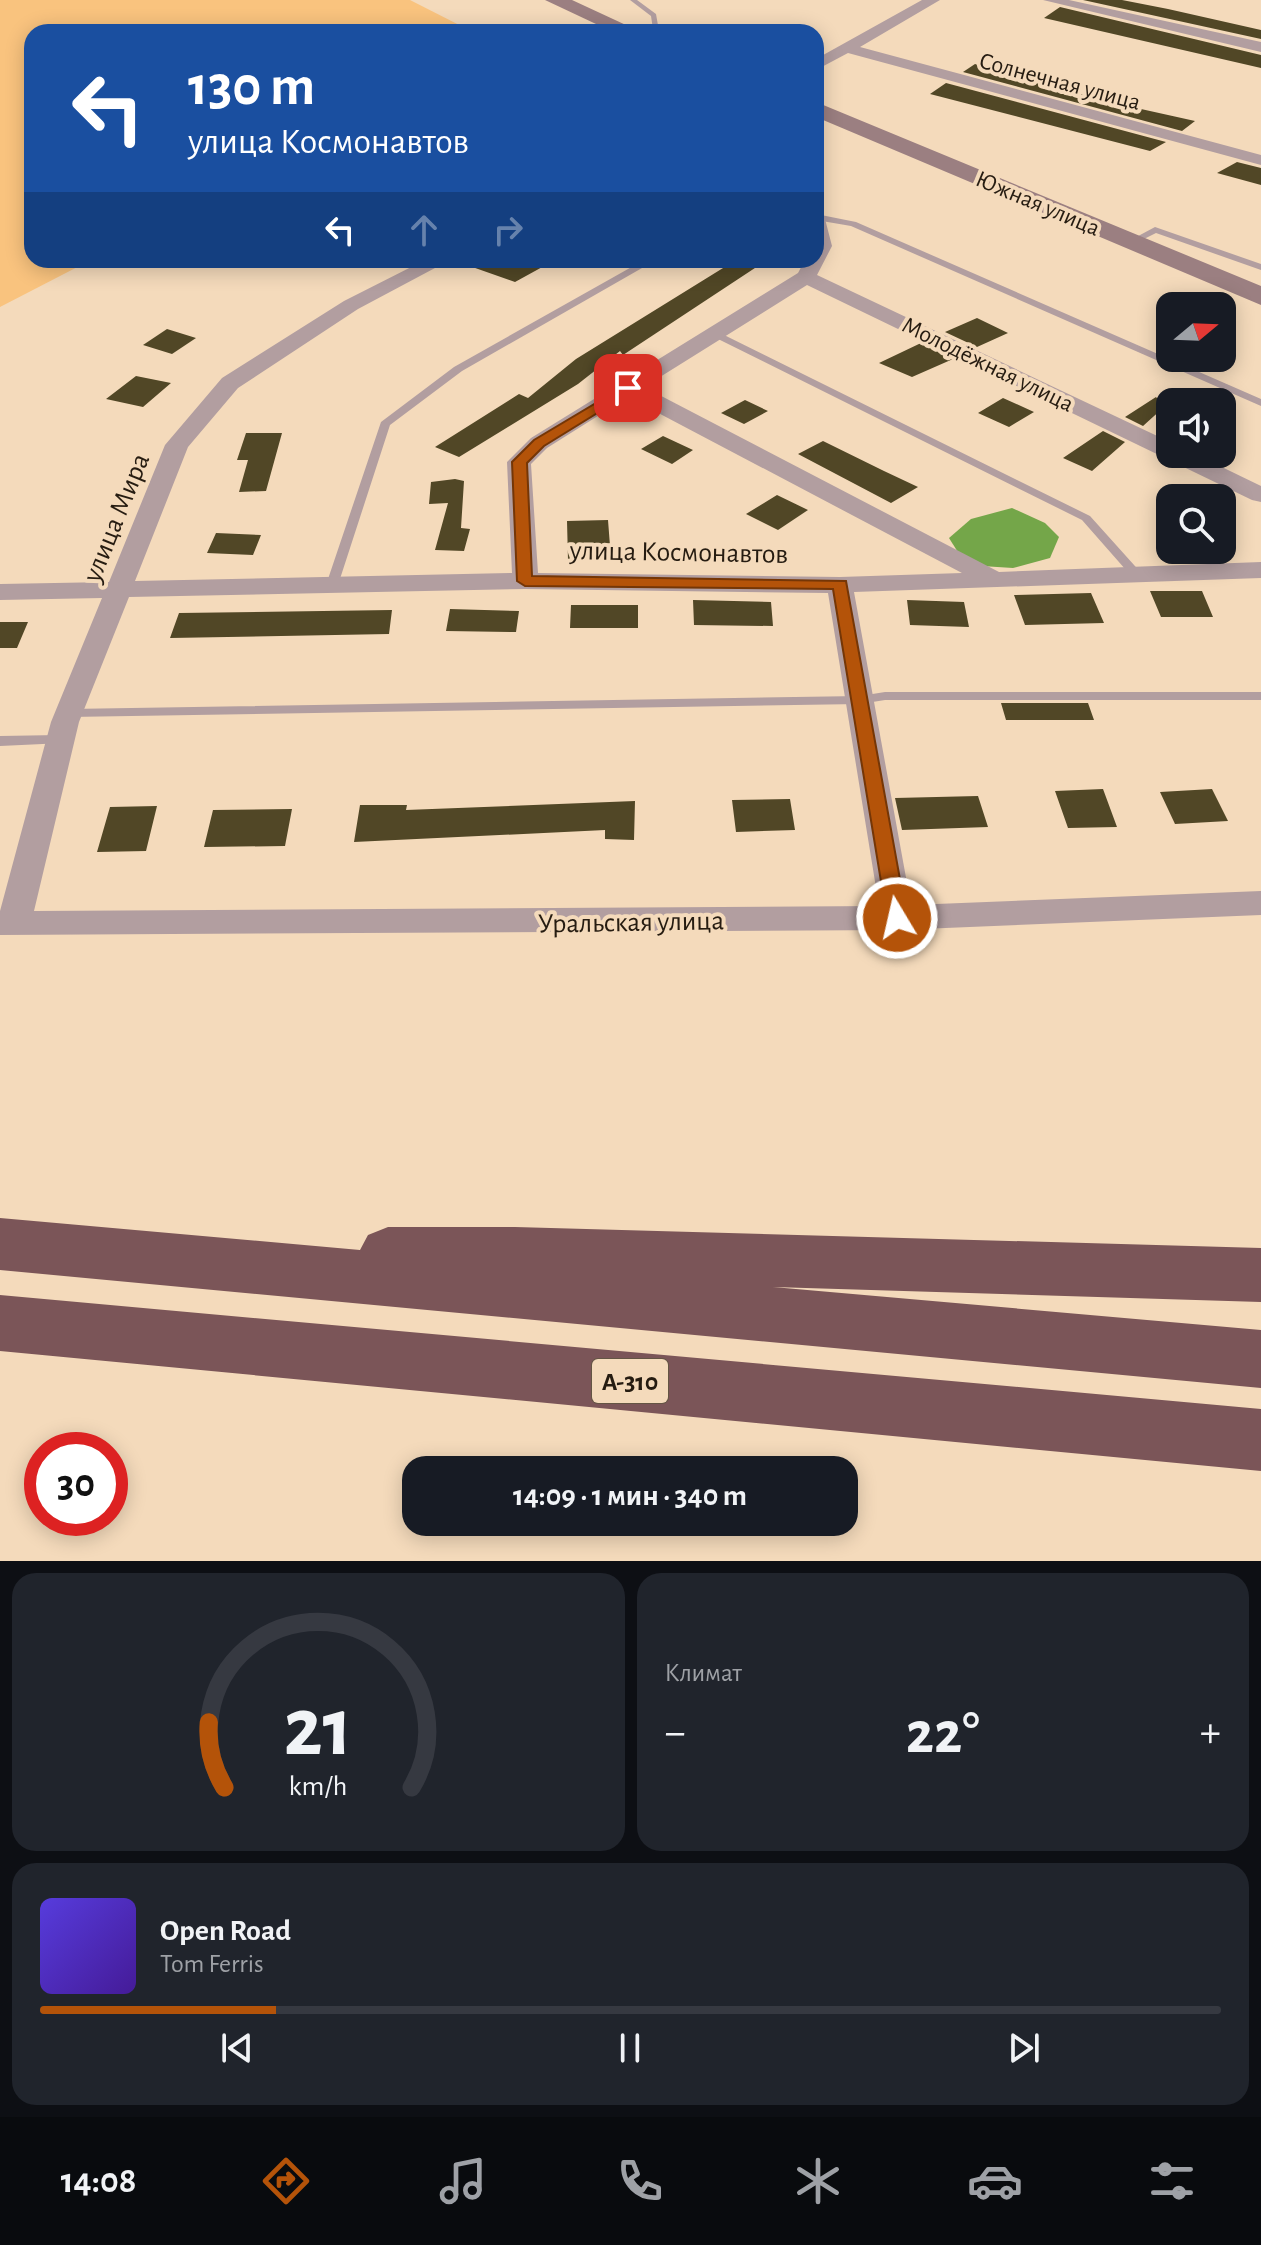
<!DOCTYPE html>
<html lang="ru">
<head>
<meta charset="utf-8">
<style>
  body { margin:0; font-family:"Alegreya Sans",sans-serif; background:#20242c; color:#f1f3f6; height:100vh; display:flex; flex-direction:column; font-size:30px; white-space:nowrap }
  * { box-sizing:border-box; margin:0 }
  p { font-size:26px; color:#9ea1a6 }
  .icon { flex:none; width:44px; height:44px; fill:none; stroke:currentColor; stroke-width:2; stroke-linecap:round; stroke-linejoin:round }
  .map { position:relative; height:1561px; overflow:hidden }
  .drawer { display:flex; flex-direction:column; gap:12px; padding:12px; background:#0d0f14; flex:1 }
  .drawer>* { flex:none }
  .guide { position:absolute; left:24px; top:24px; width:800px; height:244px; border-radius:24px; box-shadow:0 4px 20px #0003; background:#1a4fa0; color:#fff; overflow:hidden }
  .needle { width:52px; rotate:71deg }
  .controls { position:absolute; left:1156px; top:292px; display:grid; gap:16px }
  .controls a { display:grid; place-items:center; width:80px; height:80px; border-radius:16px; background:#171b24; box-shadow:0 4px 20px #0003; font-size:40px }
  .speed { position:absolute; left:24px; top:1432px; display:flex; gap:16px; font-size:40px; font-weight:700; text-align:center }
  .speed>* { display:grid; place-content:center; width:104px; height:104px; border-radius:50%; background:#171b24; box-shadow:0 4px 20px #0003; line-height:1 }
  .speed .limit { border:12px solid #d22; background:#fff; color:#111 }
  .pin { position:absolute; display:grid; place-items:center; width:68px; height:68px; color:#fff; margin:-34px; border-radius:16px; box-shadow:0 4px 12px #0006 }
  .me { position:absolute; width:88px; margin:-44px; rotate:351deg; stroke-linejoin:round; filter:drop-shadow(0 0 6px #0008) }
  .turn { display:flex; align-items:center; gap:28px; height:168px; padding:0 32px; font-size:36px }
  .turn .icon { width:104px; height:104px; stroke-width:2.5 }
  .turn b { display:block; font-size:56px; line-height:68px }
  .lanes { display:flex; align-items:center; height:76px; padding:0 32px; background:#0003; justify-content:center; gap:40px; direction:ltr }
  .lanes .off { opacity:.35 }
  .big { font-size:60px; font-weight:600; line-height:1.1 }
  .drawer .widget { flex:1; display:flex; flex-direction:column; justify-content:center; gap:12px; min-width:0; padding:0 28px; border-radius:24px; background:#20242c }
  .drawer .dial { align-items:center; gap:0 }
  .dial svg { height:208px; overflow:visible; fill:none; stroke:#363941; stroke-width:7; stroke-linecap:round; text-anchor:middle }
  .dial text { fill:#f1f3f6; stroke:none }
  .song { display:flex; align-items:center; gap:24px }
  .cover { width:96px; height:96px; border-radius:12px; background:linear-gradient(135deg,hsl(250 70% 55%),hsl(260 70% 35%)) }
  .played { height:8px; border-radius:4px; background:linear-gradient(90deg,#b45309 20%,#363941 20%) }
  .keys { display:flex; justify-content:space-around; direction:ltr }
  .heat { display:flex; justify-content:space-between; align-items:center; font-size:44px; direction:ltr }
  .drawer .tiles { flex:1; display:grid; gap:12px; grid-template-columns:1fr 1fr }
  .widget:last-child { grid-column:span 2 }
  .trip { position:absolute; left:402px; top:1456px; width:456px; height:80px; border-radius:24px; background:#171b24; box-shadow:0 4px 20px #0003; font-weight:600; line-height:80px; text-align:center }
  .menu { display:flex; height:128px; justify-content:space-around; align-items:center; background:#090b0e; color:#9ea1a6 }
  .menu .icon { width:56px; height:56px }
  .menu .selected { color:#b45309 }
  .menu b { font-size:36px; color:#f1f3f6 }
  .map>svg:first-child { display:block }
</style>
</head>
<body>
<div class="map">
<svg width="1261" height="1561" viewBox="0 0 1261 1561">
  <rect width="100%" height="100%" fill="#f4dabb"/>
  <path fill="#f9c37e" d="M 0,0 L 410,0 L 473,32 L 32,32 L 32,260 L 91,260 L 0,307 Z"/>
  <path fill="#74a649" d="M 1012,508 L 1045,523 L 1059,537 L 1050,558 L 1013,568 L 966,565 L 949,538 L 971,519 Z"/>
  <path fill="#514726" d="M 1083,0 L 1122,0 L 1168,9 L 1261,30 L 1261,39 Z
    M 1060,7 L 1261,55 L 1261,68 L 1044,18 Z
    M 975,64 L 1105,101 L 1195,121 L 1182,131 L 963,72 Z
    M 946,83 L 1166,142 L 1150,151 L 930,94 Z
    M 1237,162 L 1261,168 L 1261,185 L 1217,173 Z
    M 461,260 L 555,260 L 515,282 L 461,263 Z
    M 736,260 L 758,260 L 761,264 L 623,355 L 620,351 L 578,384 L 459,457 L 435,447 L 519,394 L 528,398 L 576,359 Z
    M 977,318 L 1008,333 L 977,347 L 945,332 Z
    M 167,329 L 196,338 L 172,354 L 143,345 Z
    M 921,343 L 953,359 L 912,377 L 879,363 Z
    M 136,376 L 171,383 L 143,407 L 106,399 Z
    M 1156,397 L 1164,407 L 1143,426 L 1125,417 Z
    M 1003,398 L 1034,412 L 1009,427 L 978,413 Z
    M 745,400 L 768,411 L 744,424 L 721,413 Z
    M 1103,431 L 1125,442 L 1092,471 L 1063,458 Z
    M 246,433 L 282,433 L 266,491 L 239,492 L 248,460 L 237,460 Z
    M 663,436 L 693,450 L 672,464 L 641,449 Z
    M 823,441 L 884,471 L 918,487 L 891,503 L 798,454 Z
    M 455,479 L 464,481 L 461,528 L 470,529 L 464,551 L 435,550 L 448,503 L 429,504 L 431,482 Z
    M 777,495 L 808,510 L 778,530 L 746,514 Z
    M 608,520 L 611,559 L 568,560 L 567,521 Z
    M 216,533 L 261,535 L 253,555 L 207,553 Z
    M 1150,591 L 1202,591 L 1213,617 L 1161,617 Z
    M 1091,593 L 1104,623 L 1025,625 L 1014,595 Z
    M 693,600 L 771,602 L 773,626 L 694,625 Z
    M 907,600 L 964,602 L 969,627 L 910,625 Z
    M 571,605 L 638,605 L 638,628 L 570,628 Z
    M 450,609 L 519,611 L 516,632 L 446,631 Z
    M 392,610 L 389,634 L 170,638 L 179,613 Z
    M 0,622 L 28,622 L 17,648 L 0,648 Z
    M 1001,703 L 1088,703 L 1094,720 L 1006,720 Z
    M 1103,789 L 1117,827 L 1068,828 L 1055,791 Z
    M 1212,789 L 1228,821 L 1175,824 L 1160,792 Z
    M 978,796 L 988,827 L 902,830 L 895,798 Z
    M 790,799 L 795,830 L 736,832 L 732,800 Z
    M 635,801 L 634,840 L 605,839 L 605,830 L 354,842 L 360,805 L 407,805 L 406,810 Z
    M 157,806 L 146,851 L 97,852 L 110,807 Z
    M 292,809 L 285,846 L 204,847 L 213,810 Z"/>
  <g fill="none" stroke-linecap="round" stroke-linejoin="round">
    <path fill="#b29ea0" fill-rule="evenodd" d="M 630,0 L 637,0 L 656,14 L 659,31 L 642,32 L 653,29 L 651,16 Z
      M 816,214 L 856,222 L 1261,399 L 1261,406 L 851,226 L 816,220 Z
      M 1155,227 L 1261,264 L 1261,270 L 1156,233 L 1134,244 L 1127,242 Z
      M 644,260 L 656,260 L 462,371 L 390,425 L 338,585 L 336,588 L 328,588 L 326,585 L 381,422 L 454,367 Z
      M 712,332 L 718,332 L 1090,516 L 1143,575 L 1137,579 L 1133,578 L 1082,520 L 712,336 Z
      M 885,692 L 1261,692 L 1261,700 L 885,700 L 860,704 L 69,717 L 62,713 L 69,709 L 860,696 Z
      M 59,735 L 64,737 L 66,740 L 64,743 L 0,746 L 0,736 Z"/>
    <path fill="#b29ea0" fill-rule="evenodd" d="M 922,0 L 940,0 L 860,47 L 1261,155 L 1261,165 L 848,53 L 816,70 L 816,59 Z
      M 1043,0 L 1069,0 L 1261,42 L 1261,52 Z
      M 816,213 L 825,219 L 832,246 L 817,275 L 1170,442 L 1170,454 L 1195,454 L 1261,486 L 1261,502 L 1252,500 L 807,285 L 644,387 L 999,572 L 1261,562 L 1261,578 L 854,592 L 911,905 L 1261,891 L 1261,915 L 897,930 L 0,935 L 0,911 L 51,722 L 102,598 L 0,600 L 0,584 L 109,582 L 165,445 L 222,378 L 344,301 L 425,260 L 450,260 L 358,309 L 238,388 L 188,447 L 135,581 L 512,573 L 507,462 L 531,438 L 798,273 L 805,260 L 816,260 ZM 628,397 L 962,573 L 840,577 L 538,573 L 531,464 L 547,448 ZM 525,589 L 828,593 L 879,906 L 34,911 L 79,722 L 129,597 Z"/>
    <path fill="#9b7f81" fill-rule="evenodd" d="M 545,0 L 572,0 L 641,32 L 613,32 Z
      M 816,102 L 1261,286 L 1261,305 L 816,117 Z"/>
    <path fill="#7b5558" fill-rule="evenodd" d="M 0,1218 L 360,1250 L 368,1235 L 388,1227 L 515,1227 L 1261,1248 L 1261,1302 L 773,1287 L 1261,1330 L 1261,1388 L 0,1270 Z
      M 0,1295 L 1261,1409 L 1261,1471 L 0,1351 Z"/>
  </g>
  <path fill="#b45309" stroke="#753606" stroke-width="2" d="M 628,384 L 635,388 L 633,391 L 544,446 L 527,463 L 532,576 L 846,581 L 907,918 L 904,923 L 897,926 L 887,918 L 833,589 L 525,586 L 517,581 L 512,462 L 534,440 Z"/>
  <g text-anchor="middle" stroke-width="8" stroke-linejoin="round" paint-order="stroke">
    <g font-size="24" fill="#261c11" stroke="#f4dabb">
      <text transform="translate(1060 81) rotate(15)" y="8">Солнечная улица</text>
      <text transform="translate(1038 203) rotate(23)" y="8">Южная улица</text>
      <text transform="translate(988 364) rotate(26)" y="8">Молодёжная улица</text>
    </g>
    <rect fill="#f4dabb" stroke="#645544" stroke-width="2" x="592" y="1359" width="76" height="44" rx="6"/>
    <g font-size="26" font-weight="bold" fill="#261c11">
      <text x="630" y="1390">А-310</text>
    </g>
    <g font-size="28" fill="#261c11" stroke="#f4dabb">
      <text transform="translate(115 517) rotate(-68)" y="10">улица Мира</text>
      <text transform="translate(679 551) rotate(1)" y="10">улица Космонавтов</text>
      <text transform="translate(631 921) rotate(-1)" y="10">Уральская улица</text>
    </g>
  </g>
</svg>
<div class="controls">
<a><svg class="needle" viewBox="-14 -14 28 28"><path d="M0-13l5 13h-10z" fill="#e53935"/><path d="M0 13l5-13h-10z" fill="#9ea1a6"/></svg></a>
<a><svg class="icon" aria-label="sound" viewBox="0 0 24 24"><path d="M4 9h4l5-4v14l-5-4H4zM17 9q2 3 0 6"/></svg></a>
<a><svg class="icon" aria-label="search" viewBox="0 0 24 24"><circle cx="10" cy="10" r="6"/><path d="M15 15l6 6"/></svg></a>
</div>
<div class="speed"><div class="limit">30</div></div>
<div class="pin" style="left:628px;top:388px;background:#d93025"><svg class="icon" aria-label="arrive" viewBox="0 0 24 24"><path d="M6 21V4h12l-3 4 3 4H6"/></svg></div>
<svg class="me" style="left:897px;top:918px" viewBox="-20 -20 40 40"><circle r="17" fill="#b45309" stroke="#fff" stroke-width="3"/><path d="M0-11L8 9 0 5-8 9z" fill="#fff"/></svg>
<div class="trip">14:09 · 1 мин · 340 m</div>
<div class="guide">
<div class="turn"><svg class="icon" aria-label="left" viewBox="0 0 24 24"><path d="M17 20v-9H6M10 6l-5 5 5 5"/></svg><div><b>130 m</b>улица Космонавтов</div></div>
<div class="lanes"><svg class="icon" aria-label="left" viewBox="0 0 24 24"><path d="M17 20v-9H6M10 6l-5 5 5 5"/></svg><svg class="icon off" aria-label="ahead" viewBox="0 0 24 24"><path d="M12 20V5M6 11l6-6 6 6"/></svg><svg class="icon off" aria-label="right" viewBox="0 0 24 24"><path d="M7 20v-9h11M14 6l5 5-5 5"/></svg></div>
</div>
</div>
<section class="drawer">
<div class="tiles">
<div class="widget dial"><svg viewBox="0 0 100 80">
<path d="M14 69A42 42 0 1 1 86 69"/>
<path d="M14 69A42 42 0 0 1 8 44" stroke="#b45309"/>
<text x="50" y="56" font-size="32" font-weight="700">21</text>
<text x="50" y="72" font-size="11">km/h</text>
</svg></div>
<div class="widget"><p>Климат</p>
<div class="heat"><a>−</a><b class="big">22°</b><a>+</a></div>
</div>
<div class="widget">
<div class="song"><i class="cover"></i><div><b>Open Road</b><p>Tom Ferris</p></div></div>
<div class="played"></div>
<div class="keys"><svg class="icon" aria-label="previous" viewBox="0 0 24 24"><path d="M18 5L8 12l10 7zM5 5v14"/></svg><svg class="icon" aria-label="pause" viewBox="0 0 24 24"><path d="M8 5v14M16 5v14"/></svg><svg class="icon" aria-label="next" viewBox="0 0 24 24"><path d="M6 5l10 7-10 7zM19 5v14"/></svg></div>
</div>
</div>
</section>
<nav class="menu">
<b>14:08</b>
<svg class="icon selected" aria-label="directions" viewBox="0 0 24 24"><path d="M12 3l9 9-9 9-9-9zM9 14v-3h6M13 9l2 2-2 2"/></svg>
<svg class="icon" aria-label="music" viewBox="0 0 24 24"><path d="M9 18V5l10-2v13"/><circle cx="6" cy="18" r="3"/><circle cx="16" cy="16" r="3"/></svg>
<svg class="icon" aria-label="phone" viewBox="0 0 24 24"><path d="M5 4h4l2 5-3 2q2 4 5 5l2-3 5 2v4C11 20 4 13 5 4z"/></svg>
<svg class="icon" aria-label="climate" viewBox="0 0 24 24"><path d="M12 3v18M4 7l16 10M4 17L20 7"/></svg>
<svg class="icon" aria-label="car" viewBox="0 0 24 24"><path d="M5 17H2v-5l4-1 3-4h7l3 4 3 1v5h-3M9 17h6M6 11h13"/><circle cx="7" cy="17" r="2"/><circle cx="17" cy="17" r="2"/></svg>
<svg class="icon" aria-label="filters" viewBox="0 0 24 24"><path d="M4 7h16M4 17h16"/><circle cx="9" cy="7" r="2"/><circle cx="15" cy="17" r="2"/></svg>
</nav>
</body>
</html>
